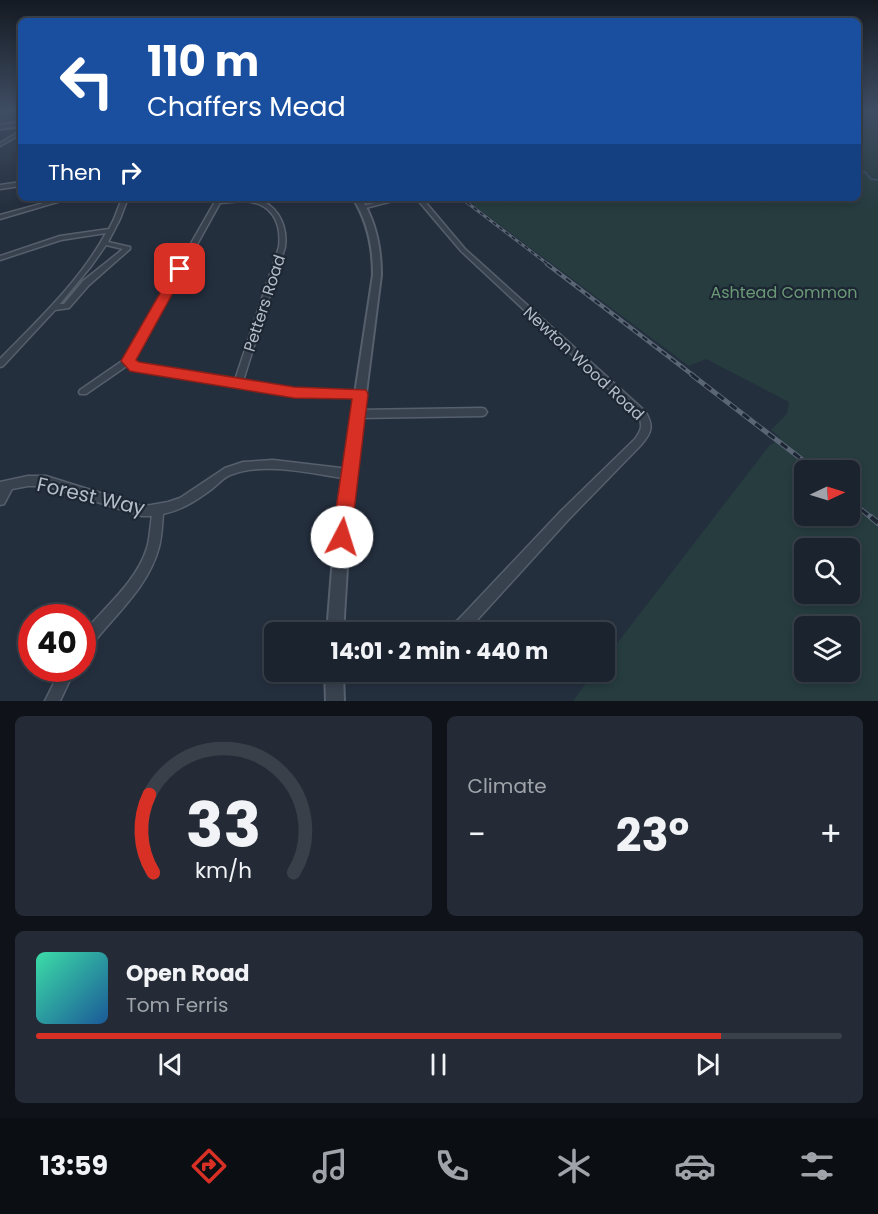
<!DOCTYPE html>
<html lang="en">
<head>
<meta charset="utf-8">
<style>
  body { margin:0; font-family:Poppins,sans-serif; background:#242b36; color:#f1f3f6; height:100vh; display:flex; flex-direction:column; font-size:22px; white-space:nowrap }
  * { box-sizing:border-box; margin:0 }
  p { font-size:20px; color:#a0a4aa }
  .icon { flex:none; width:33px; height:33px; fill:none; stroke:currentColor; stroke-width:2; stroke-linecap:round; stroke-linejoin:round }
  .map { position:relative; height:701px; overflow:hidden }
  .details { display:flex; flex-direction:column; gap:15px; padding:15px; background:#0f1319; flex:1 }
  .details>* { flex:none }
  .hud { position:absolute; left:18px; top:18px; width:843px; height:183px; border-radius:9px; box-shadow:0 3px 9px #0003,0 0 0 2px #39404a; background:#1a4fa0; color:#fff; overflow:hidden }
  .needle { width:39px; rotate:86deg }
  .fabs { position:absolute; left:794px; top:460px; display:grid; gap:12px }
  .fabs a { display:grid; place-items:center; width:66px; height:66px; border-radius:9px; background:#1b232e; box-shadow:0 3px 9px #0003,0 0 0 2px #39404a; font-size:30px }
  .speed { position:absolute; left:18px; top:604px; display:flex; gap:12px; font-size:30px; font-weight:700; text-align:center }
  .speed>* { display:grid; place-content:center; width:78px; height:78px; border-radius:50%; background:#1b232e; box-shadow:0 3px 9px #0003,0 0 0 2px #39404a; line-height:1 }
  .speed .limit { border:9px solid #d22; background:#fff; color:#111 }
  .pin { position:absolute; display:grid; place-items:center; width:51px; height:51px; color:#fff; margin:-26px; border-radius:12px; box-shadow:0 3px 9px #0006 }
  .me { position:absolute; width:66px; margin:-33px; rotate:5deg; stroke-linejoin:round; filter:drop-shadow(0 0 4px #0008) }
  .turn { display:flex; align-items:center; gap:21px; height:126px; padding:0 30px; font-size:27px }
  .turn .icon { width:78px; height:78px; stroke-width:2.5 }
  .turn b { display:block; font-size:42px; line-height:51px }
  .then { display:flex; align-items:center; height:57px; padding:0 30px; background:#0003; gap:12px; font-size:22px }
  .big { font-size:45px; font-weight:700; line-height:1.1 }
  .details .widget { flex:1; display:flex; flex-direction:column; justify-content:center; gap:9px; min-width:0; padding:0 21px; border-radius:9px; background:#242b36 }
  .details .dial { align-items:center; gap:0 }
  .dial svg { height:156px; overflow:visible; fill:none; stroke:#39404a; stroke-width:7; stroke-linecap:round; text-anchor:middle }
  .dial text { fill:#f1f3f6; stroke:none }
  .song { display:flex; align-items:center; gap:18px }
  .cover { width:72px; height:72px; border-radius:9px; background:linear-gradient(135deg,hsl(160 70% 55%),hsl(210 70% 35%)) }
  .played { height:6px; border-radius:3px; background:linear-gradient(90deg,#d93025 85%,#39404a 85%) }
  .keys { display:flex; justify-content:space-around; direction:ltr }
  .heat { display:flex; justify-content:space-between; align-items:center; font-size:33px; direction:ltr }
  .details .tiles { flex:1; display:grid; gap:15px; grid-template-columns:1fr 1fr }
  .widget:last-child { grid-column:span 2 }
  .trip { position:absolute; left:264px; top:622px; width:351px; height:60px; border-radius:9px; background:#1b232e; box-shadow:0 3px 9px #0003,0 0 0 2px #39404a; font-weight:700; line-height:60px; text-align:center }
  .dock { display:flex; height:96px; justify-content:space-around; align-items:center; background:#0b0e12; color:#a0a4aa }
  .dock .icon { width:42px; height:42px }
  .dock .current { color:#d93025 }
  .dock b { font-size:27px; color:#f1f3f6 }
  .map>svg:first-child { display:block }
</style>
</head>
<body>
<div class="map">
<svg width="878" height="701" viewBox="0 0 878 701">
  <rect width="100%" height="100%" fill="#242f3e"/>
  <path fill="#263c3f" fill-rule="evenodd" d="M 858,111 L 878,111 L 878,701 L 573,701 L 594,672 L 604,672 L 605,659 L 769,446 L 781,438 L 771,430 L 787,414 L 789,402 L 706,359 L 689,366 L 473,205 L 474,203 L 468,198 L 858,198 ZM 804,471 L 849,471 L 849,516 L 804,516 ZM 804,549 L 849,549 L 849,594 L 804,594 ZM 804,627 L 849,627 L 849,672 L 804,672 Z"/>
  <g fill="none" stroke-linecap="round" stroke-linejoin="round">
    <path stroke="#394c67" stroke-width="1.5" d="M 858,171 L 865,172 L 871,179 L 878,180"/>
    <g stroke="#565f6c" stroke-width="3">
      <path id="minor" d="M 21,113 L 20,125 L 16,126 L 19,114 Z
        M 21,131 L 21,134 L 0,146 L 0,143 Z
        M 21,182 L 21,186 L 0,189 L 0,185 Z
        M 62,198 L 71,198 L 0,219 L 0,215 Z
        M 122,198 L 128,198 L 120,219 L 108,242 L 130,247 L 130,249 L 89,285 L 69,308 L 55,310 L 3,366 L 0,367 L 0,359 C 38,320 80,281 106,233 L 61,240 L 0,260 L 0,256 L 60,236 L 109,229 L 114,219 ZM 106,245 L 123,249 L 83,281 L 64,304 L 60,304 L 92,265 Z
        M 217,198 L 223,198 L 222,199 C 232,198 242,197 251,198 C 276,201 288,224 285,247 L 243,381 L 294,390 L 361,391 L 364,392 L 366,394 L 364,396 L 294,396 L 135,370 L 128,365 L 86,394 L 80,394 L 79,392 L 80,390 L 125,359 ZM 243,201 C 270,202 282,220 279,247 L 235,380 L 137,364 L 133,360 L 220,203 Z
        M 394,198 L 404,198 L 362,209 L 359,207 Z
        M 416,198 L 422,198 L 465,249 L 645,411 C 654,426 652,432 641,445 L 569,519 L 468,630 L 462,633 L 443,633 L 445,628 L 458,620 L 561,511 L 635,439 C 641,431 643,426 639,417 L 461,251 Z
        M 482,408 L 485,409 L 487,412 L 485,415 L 482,416 L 358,418 L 355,417 L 353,414 L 355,411 L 358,410 Z
        M 273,460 L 349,469 L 353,471 L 354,474 L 353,477 L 349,479 C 314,474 264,461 230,475 C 223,478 218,484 212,489 C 197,500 182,510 163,514 C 162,525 162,536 159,547 C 148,589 112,617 87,651 L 82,652 L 82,635 C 104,607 136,583 147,548 C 150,538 150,527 152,516 L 142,516 L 46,486 L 28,486 L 12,489 L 4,504 L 0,505 L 0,482 L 28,476 L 46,476 L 142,506 L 151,505 L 168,502 L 180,498 L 225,468 L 243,462 Z
        M 61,669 L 75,669 L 60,701 L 45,701 Z"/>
    </g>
    <g stroke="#565f6c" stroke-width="4">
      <path id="tertiary" d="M 21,122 L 21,126 L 0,129 L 0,125 Z
        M 353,198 L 361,198 C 376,222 381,247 381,275 L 350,519 L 343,633 L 327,633 L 336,519 L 373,275 C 373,247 368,222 353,198 Z
        M 325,672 L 343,672 L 344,701 L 326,701 Z"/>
    </g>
    <use href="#minor" fill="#38414e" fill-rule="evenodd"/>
    <use href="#tertiary" fill="#38414e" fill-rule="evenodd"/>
    <g stroke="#5a6575" stroke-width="3">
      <path id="rail-far3" d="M 461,198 L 549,265"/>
    </g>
    <g stroke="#5a6575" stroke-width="4.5">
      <path id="rail-far2" d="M 547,264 L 694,376"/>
    </g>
    <g stroke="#5a6575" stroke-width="5">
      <path id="rail-far1" d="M 692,375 L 817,471
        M 849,500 L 873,519"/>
    </g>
    <g stroke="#5a6575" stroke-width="6">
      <path id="rail" d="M 871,517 L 878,523"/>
    </g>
    <use href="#rail-far3" stroke="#1d2633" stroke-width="1.5" stroke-dasharray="4" stroke-linecap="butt"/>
    <use href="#rail-far2" stroke="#1d2633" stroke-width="2" stroke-dasharray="6" stroke-linecap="butt"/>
    <use href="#rail-far1" stroke="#1d2633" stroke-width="3" stroke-dasharray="8" stroke-linecap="butt"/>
    <use href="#rail" stroke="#1d2633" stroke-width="4" stroke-dasharray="10" stroke-linecap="butt"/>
  </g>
  <path fill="#3b4654" d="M 834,516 L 844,516 L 839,520 Z"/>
  <path fill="#303945" d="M 5,111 L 8,116 L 7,122 L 0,123 L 0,117 Z"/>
  <path fill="#455162" stroke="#303945" stroke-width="1.5" d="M 0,111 L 5,111 L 4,117 L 0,117 Z
    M 849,503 L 855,507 L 849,512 Z"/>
  <linearGradient id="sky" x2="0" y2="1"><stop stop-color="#141a22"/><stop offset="0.53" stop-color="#3f4d63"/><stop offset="1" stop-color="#3f4d63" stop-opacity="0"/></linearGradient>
  <rect width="878" height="209" fill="url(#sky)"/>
  <path fill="#d93025" stroke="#8d1f18" stroke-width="1.5" d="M 180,265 L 186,269 L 136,360 L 139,362 L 294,387 L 366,390 L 368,394 L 351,537 L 348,544 L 342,547 L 335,544 L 332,537 L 352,399 L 294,398 L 135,372 L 130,371 L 121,361 L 174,269 Z"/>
  <g text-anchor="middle" stroke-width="4.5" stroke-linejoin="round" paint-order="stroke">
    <g font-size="16" fill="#6b9a76" stroke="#1d2633">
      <text x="784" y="298">Ashtead Common</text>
    </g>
    <g font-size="16" fill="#b4bcc9" stroke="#1d2633">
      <text transform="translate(264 303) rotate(-72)" y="6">Petters Road</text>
      <text transform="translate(584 363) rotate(43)" y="6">Newton Wood Road</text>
    </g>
    <g font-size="20" fill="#b4bcc9" stroke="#1d2633">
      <text transform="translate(91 496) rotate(13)" y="7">Forest Way</text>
    </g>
  </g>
</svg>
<div class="fabs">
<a><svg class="needle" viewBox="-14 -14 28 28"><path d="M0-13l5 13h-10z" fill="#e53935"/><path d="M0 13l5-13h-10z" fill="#a0a4aa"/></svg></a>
<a><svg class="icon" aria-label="search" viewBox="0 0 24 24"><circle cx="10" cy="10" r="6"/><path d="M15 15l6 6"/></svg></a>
<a><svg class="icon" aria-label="layers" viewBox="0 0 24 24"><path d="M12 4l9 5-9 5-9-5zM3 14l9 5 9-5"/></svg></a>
</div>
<div class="speed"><div class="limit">40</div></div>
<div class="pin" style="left:180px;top:269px;background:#d93025"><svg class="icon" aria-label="arrive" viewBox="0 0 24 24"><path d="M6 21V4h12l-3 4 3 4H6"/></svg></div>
<svg class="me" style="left:342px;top:537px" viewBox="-20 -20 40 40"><circle r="19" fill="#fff"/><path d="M0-13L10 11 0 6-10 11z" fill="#d93025"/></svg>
<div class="trip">14:01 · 2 min · 440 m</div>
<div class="hud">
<div class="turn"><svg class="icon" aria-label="left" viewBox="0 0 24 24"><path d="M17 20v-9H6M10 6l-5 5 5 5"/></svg><div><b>110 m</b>Chaffers Mead</div></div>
<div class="then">Then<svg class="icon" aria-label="right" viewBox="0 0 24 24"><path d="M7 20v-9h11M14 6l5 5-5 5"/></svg></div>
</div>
</div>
<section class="details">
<div class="tiles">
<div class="widget dial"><svg viewBox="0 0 100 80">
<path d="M14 69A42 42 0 1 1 86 69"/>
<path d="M14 69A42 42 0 0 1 12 29" stroke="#d93025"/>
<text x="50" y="56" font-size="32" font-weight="700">33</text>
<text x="50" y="72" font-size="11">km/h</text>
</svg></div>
<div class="widget"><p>Climate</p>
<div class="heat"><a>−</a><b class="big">23°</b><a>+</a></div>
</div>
<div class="widget">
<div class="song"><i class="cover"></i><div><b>Open Road</b><p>Tom Ferris</p></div></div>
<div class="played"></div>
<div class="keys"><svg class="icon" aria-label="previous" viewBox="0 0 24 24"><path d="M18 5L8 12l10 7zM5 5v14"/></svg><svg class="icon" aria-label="pause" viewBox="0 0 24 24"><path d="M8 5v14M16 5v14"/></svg><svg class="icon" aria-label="next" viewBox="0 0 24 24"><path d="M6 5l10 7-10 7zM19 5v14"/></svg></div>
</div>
</div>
</section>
<nav class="dock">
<b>13:59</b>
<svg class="icon current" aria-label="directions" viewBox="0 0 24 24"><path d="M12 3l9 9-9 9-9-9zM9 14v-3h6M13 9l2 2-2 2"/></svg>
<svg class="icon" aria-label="music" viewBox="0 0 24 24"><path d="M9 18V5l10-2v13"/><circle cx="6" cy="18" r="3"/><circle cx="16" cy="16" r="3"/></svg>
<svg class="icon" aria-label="phone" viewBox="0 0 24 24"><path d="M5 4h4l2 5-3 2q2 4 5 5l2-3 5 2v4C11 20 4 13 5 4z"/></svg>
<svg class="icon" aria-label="climate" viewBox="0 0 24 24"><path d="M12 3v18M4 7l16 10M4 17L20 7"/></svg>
<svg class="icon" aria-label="car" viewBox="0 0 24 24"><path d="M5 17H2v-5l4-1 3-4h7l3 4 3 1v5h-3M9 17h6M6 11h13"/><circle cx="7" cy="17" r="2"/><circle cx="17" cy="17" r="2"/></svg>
<svg class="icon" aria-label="filters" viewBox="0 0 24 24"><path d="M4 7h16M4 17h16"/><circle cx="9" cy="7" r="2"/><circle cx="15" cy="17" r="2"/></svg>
</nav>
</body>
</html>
